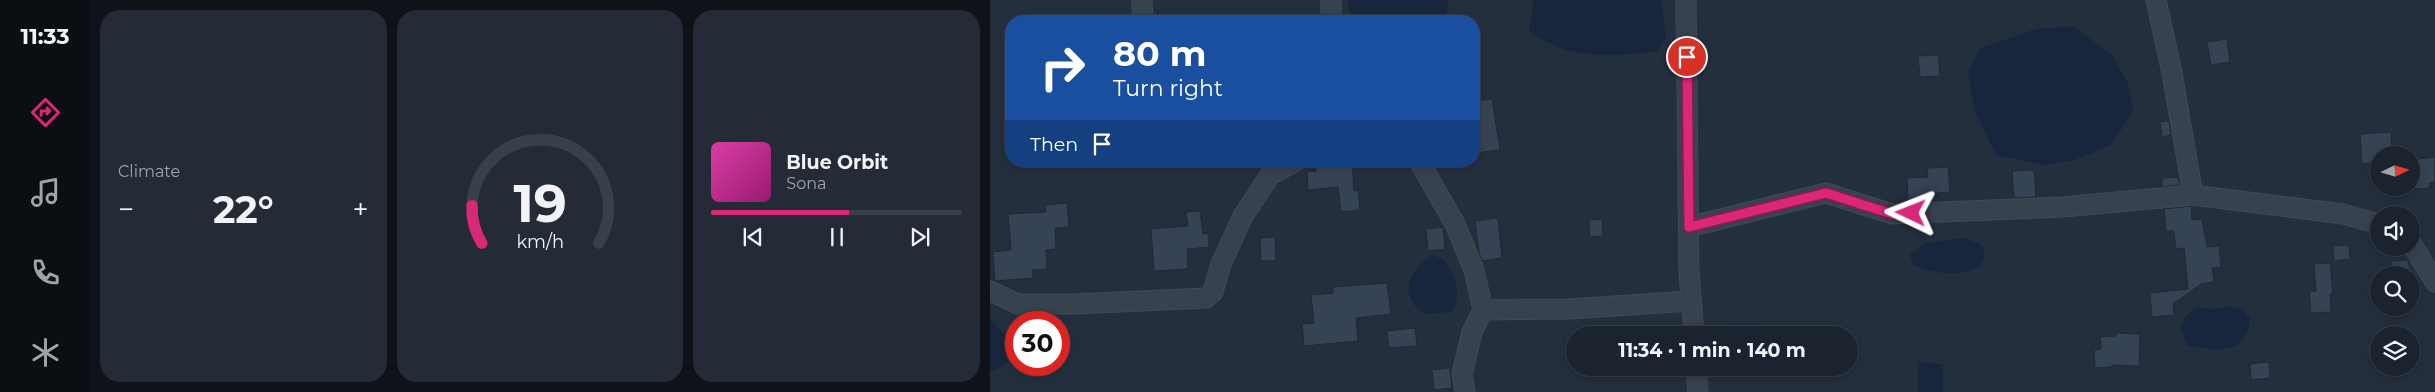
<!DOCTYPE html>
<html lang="en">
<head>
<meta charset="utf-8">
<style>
  body { margin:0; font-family:Montserrat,sans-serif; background:#242b36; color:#f1f3f6; height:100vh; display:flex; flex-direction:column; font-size:19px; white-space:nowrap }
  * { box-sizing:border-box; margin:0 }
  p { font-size:16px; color:#a0a4aa }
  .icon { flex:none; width:28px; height:28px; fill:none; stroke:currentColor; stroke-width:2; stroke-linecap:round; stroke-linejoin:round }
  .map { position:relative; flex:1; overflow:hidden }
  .panel { display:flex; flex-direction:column; gap:10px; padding:10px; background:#0f1319; width:900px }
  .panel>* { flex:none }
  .banner { position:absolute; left:15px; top:15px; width:475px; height:152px; border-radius:20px; box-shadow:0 2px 8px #0003,0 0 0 1px #39404a; background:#1a4fa0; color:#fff; overflow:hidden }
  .needle { width:32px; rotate:85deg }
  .controls { position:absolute; left:1380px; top:146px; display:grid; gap:10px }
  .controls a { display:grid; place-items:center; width:50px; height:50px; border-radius:50%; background:#1b232e; box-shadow:0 2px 8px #0003,0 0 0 1px #39404a; font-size:25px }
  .speed { position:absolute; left:15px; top:311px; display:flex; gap:10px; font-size:25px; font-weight:700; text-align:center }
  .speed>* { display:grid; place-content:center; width:65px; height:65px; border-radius:50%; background:#1b232e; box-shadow:0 2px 8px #0003,0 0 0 1px #39404a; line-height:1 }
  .speed .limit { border:8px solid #d22; background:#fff; color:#111 }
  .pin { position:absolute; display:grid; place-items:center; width:42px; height:42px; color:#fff; margin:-21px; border:2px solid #fff; border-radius:50%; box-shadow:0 1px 5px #0007 }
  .me { position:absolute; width:55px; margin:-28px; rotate:272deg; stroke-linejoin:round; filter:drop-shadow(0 0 4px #0008) }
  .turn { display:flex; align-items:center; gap:18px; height:105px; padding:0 25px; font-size:22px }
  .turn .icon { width:65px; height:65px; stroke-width:2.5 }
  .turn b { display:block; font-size:35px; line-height:42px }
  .then { display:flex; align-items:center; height:48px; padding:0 25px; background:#0003; gap:10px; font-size:19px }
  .big { font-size:38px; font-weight:700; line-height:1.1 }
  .panel .tile { flex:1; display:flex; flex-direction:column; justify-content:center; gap:8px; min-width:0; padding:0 18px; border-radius:20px; background:#242b36 }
  .panel .dial { align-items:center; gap:0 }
  .dial svg { height:130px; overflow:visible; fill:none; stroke:#39404a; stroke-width:7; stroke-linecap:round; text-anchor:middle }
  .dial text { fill:#f1f3f6; stroke:none }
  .song { display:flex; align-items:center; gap:15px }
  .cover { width:60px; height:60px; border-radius:8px; background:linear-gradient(135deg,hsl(320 70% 55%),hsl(320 70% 35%)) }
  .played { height:5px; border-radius:2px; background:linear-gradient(90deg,#db2777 55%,#39404a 55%) }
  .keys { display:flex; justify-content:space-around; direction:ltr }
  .heat { display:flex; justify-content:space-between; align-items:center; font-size:28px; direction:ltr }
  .panel .tiles { flex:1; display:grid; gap:10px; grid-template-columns:repeat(3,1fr) }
  .trip { position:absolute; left:576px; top:326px; width:292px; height:50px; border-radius:25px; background:#1b232e; box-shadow:0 2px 8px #0003,0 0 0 1px #39404a; font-weight:700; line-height:50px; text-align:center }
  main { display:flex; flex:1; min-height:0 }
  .tabs { display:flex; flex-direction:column; width:90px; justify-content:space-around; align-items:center; background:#0b0e12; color:#a0a4aa }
  .tabs .icon { width:35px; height:35px }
  .tabs .selected { color:#db2777 }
  .tabs b { font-size:22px; color:#f1f3f6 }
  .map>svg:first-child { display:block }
</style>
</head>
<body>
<main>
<nav class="tabs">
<b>11:33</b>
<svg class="icon selected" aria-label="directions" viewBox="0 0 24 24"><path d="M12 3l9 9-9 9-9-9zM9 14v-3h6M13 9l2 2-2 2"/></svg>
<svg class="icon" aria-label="music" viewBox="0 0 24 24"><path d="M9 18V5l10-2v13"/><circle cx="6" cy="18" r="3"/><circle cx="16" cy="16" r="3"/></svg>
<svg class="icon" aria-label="phone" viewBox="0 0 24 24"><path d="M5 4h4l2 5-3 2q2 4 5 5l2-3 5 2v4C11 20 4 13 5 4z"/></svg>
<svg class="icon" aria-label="climate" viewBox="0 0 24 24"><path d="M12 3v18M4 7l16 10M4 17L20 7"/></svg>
</nav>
<section class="panel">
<div class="tiles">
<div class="tile"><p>Climate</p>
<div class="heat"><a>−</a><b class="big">22°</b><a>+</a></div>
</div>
<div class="tile dial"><svg viewBox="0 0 100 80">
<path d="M14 69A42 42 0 1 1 86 69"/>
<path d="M14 69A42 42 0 0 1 8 46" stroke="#db2777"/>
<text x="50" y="56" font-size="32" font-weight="700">19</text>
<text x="50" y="72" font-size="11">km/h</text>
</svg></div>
<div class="tile">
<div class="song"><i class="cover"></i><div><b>Blue Orbit</b><p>Sona</p></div></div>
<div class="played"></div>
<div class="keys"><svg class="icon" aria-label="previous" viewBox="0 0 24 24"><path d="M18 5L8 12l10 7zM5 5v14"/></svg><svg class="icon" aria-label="pause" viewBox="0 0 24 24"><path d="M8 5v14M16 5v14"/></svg><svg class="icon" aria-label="next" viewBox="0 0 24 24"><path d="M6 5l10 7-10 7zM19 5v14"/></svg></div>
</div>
</div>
</section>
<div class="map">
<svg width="1445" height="392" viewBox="0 0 1445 392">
  <rect width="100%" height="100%" fill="#242f3e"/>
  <path fill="#17263c" d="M 358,0 L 458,0 L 456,21 L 365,21 L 358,9 Z
    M 544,0 L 671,0 L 676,37 L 668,51 C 623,57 576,60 539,31 Z
    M 1084,27 L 1122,55 L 1138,83 L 1143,111 L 1122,144 L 1085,160 L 1055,165 L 1006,155 L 985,111 L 978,73 L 990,48 L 1049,28 Z
    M 975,238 L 990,244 L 995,253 L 991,266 C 968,278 946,274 923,265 L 920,254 L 936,243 Z
    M 442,255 L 453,259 C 465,276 473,291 462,312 L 434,314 C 408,295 418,271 442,255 Z
    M 1240,306 L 1252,309 L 1260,318 C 1258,355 1224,352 1197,345 L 1190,326 L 1196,316 L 1206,308 L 1221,309 Z
    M 0,319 L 20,341 L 18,361 L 10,368 L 0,371 Z
    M 765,324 L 768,335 L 733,335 L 732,325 Z
    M 928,361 L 953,365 L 953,392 L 928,392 Z
    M 736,368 L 769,368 L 769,374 L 737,377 Z"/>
  <path fill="#364354" stroke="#1f2835" d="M 1237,39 L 1240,62 L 1221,65 L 1217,42 Z
    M 948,55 L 950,76 L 930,77 L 928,56 Z
    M 502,99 L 510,150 L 484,153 L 484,101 Z
    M 1179,121 L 1181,135 L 1172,137 L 1170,122 Z
    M 1401,132 L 1402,155 L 1389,155 L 1389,162 L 1372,164 L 1370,134 Z
    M 1445,157 L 1445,182 L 1439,183 L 1440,188 L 1421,189 L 1421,160 Z
    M 325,161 L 362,161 L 364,191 L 368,190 L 370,210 L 351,212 L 348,187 L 318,190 L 317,172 L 326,171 Z
    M 958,167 L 960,192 L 937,194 L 937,201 L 918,202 L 917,178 L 938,177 L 937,168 Z
    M 1044,170 L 1046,197 L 1024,198 L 1022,171 Z
    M 1188,177 L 1190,185 L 1172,187 L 1172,178 Z
    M 77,203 L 79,227 L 65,228 L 66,249 L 56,250 L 57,269 L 42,270 L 43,278 L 5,281 L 3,252 L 21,250 L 18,214 L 56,212 L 55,205 Z
    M 1201,206 L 1202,220 L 1212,219 L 1217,247 L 1229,246 L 1231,267 L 1222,268 L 1224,282 L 1211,284 L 1183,304 L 1184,315 L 1162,317 L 1160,293 L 1198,289 L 1194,248 L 1186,249 L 1184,231 L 1176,231 L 1174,209 Z
    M 210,211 L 213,234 L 218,233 L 219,247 L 197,249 L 198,269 L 164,271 L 161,229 L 198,226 L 196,212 Z
    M 508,218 L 512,258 L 492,261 L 489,252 L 485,221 Z
    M 612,219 L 613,236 L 600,237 L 599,220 Z
    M 453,227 L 455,249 L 438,251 L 436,229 Z
    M 285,237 L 286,261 L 271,261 L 270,238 Z
    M 1359,245 L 1360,259 L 1344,261 L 1343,246 Z
    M 1418,260 L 1421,275 L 1402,275 L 1401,261 Z
    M 1340,263 L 1343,294 L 1340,294 L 1341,312 L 1321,313 L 1319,291 L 1326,291 L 1324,264 Z
    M 397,283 L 401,314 L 366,318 L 368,341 L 314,346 L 312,324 L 324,323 L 321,295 L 343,293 L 343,287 Z
    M 425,328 L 427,346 L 399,348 L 397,331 Z
    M 1126,333 L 1150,334 L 1149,366 L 1122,365 L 1122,367 L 1105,368 L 1104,350 L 1111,349 L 1110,337 L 1126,336 Z
    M 1279,362 L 1280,378 L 1261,380 L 1260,364 Z
    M 460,368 L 462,388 L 444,390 L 442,370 Z"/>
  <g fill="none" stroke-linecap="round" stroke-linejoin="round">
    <g stroke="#414a57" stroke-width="21">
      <path id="minor" d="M 152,0 L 153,21
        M 696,0 L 699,272 L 704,335
        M 1166,0 L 1182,73 L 1203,195 L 1353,214 L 1389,224
        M 341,21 L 341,0
        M 429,161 L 465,224 L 484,270 L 493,310 L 482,332 L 472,374 L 475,392
        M 699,227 L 836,193 L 902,214 L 1073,207 L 1203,195
        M 1421,243 L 1445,282
        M 0,291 L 28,304 L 85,304 L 216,298 L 223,292 L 231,264 L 253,216 L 280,175 L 306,161
        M 493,310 L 579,309 L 701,301
        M 706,368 L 708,392"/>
    </g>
    <use href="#minor" stroke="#38414e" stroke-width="19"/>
  </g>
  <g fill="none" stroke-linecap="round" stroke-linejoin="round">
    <g stroke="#8e194d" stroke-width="12">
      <path id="route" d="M 697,57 L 699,227 L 836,193 L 902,214 L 921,213"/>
    </g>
    <use href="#route" stroke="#db2777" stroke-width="9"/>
  </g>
</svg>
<div class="controls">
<a><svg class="needle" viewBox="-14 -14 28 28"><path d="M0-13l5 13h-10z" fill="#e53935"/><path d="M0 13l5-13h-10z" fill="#a0a4aa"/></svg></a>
<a><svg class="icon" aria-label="sound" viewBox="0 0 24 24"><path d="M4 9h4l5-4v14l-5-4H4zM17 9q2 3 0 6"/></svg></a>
<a><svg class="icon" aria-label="search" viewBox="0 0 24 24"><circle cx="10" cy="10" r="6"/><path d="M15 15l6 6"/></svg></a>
<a><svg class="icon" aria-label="layers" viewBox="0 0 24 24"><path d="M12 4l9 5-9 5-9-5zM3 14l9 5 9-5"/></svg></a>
</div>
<div class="speed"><div class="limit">30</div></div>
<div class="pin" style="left:697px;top:57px;background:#d93025"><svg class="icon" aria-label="arrive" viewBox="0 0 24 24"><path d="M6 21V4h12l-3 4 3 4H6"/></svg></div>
<svg class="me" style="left:921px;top:213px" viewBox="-20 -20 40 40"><path d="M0-17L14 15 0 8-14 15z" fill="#db2777" stroke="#fff" stroke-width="4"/></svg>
<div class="trip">11:34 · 1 min · 140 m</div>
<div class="banner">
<div class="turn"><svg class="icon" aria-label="right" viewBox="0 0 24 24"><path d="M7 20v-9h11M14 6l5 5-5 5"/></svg><div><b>80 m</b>Turn right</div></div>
<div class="then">Then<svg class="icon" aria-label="arrive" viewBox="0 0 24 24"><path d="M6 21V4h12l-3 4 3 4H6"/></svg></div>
</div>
</div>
</main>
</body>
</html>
